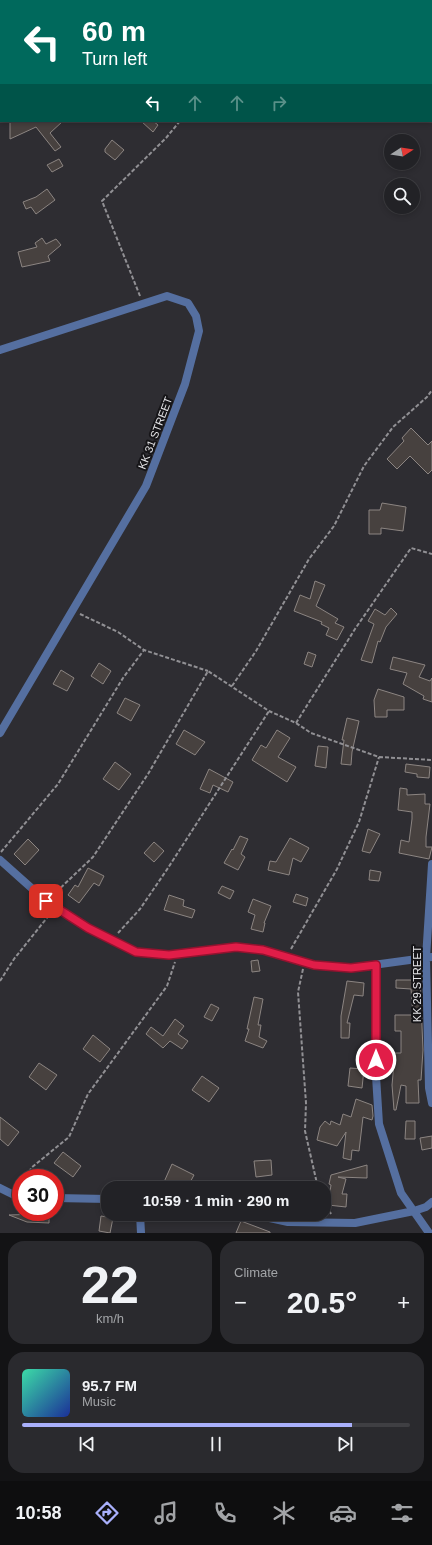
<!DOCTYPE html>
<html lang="en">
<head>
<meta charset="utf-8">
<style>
  body { margin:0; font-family:Arial,sans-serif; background:#2a2a2e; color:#f1f3f6; height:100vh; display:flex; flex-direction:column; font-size:15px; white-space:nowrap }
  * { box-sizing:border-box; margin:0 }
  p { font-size:13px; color:#a2a4a7 }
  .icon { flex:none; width:22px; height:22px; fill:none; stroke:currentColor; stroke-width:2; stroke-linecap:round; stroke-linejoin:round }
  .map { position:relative; height:1233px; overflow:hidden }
  .panel { display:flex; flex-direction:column; gap:8px; padding:8px; background:#131315; flex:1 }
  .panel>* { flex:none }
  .guide { position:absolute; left:0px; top:0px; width:432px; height:122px; box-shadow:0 2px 6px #0003,0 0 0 1px #3f3f43; background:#00695c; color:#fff; overflow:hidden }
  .needle { width:26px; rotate:78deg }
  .fabs { position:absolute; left:384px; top:134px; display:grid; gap:8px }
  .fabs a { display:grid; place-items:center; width:36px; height:36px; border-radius:50%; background:#222226; box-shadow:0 2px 6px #0003,0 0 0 1px #3f3f43; font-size:20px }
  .speed { position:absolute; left:12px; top:1169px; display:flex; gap:8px; font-size:20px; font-weight:700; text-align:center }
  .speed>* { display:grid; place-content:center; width:52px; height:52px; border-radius:50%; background:#222226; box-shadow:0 2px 6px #0003,0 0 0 1px #3f3f43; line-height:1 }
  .speed .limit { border:6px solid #d22; background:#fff; color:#111 }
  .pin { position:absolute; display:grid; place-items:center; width:34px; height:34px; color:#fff; margin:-17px; border-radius:8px; box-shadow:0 2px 6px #0006 }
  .me { position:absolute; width:44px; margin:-22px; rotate:0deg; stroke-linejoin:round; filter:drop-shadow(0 0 3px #0008) }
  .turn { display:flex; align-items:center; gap:14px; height:84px; padding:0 16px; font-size:18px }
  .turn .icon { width:52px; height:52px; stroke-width:2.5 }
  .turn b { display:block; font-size:28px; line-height:34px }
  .lanes { display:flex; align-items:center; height:38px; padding:0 16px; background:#0003; justify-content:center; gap:20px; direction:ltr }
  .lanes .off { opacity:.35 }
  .big { font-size:30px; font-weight:600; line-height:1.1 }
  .panel .widget { flex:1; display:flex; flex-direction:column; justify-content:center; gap:6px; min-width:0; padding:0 14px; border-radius:16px; background:#2a2a2e }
  .panel .dial { align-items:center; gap:0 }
  .dial b { font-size:52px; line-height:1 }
  .song { display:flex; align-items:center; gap:12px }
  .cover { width:48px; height:48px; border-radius:6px; background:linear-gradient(135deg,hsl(160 70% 55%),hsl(230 70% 35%)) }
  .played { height:4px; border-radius:2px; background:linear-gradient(90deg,#a9b0fc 85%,#3f3f43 85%) }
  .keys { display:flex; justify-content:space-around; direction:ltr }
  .heat { display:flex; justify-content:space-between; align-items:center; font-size:22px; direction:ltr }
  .panel .tiles { flex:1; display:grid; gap:8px; grid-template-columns:1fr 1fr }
  .widget:last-child { grid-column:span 2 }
  .trip { position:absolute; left:101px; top:1181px; width:230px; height:40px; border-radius:16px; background:#222226; box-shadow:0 2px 6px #0003,0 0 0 1px #3f3f43; font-weight:600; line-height:40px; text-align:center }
  .menu { display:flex; height:64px; justify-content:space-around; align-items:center; background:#0e0e0f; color:#a2a4a7 }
  .menu .icon { width:28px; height:28px }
  .menu .on { color:#a9b0fc }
  .menu b { font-size:18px; color:#f1f3f6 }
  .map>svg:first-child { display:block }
</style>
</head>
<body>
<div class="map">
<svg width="432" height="1233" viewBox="0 0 432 1233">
  <rect width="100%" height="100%" fill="#2e2d32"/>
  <path fill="#47413f" stroke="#8c8582" d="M 10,121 L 63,121 L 50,133 L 61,147 L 55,151 L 36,127 L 10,139 Z
    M 141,121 L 153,121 L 158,125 L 153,132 Z
    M 112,140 L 124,150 L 115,160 L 105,152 L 105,149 Z
    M 59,159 L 63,166 L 52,172 L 47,165 Z
    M 47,189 L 55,200 L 36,214 L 31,207 L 26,209 L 23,202 L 36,197 Z
    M 42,238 L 46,244 L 56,239 L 61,245 L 48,256 L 50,261 L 22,267 L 18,252 L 37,247 L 35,243 Z
    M 411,428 L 428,445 L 432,441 L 432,470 L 428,474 L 410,456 L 397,469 L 387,459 L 404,441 L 402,438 Z
    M 382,503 L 406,507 L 403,531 L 381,528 L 381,534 L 369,534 L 369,510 L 380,510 Z
    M 315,581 L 325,585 L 316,606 L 338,619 L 335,623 L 344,627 L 337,640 L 326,635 L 329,628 L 321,624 L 322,622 L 294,611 L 300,595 L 310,599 Z
    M 391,608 L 397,614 L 386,627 L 380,642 L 378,641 L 372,663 L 361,660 L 374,624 L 368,621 L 375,609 L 385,615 Z
    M 308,652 L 316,655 L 312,667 L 304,664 Z
    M 393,657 L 425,665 L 419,677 L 430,681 L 432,678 L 432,702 L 423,699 L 424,696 L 403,684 L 407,673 L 390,669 Z
    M 99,663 L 111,671 L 103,684 L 91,676 Z
    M 61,670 L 74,678 L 67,691 L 53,684 Z
    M 378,689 L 404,697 L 404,710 L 387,710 L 387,717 L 375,717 L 374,700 Z
    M 125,698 L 140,705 L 131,721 L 117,713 Z
    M 347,718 L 359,721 L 352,752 L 351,765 L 341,764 L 344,740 L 342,740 Z
    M 184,730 L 205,742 L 195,755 L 176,744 Z
    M 277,730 L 290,738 L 278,757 L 296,767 L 287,782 L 252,760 L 261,745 L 266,748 Z
    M 318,746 L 328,747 L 326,768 L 315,766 Z
    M 115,762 L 131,774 L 119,790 L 103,779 Z
    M 406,764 L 430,767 L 429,778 L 417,777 L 417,774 L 405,772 Z
    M 209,769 L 233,782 L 228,792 L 213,785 L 210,793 L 200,789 Z
    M 400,788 L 407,789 L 407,795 L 425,794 L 425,804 L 430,804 L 426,837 L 426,847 L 432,847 L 429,859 L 399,853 L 401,840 L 409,842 L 412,819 L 412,812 L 398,810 Z
    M 368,829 L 380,834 L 370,853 L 362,851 Z
    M 240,836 L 248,839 L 241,854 L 245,857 L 238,870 L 224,863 L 232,849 L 233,850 Z
    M 290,838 L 309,848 L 301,862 L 293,858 L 289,875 L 268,870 L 270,861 L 276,862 Z
    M 28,839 L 39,850 L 25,865 L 14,854 Z
    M 154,842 L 164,851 L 154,862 L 144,853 Z
    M 88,868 L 104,876 L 99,886 L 94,883 L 79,903 L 68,895 L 75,885 L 78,887 Z
    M 370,870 L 381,872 L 379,881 L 369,880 Z
    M 222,886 L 234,891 L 230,899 L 218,893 Z
    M 296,894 L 308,898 L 306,906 L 293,902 Z
    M 169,895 L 184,900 L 183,906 L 195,910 L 192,918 L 164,910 Z
    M 253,899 L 271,906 L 264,923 L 265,923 L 263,932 L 251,929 L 255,915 L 248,912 Z
    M 258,960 L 260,971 L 252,972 L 251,961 Z
    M 396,980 L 420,980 L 423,1050 L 421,1080 L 418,1080 L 419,1103 L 406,1103 L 406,1086 L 401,1085 L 396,1110 L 394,1110 L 392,1085 L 395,1053 L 401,1053 L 401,1031 L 395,1031 L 395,1015 L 413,1015 L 411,989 L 396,988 Z
    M 347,981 L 364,983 L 363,996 L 354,995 L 347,1023 L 350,1023 L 349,1038 L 341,1038 L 341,1016 Z
    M 254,997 L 263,999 L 258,1025 L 261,1025 L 259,1037 L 267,1041 L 263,1048 L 245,1041 L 249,1029 L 247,1029 Z
    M 211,1004 L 219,1008 L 212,1021 L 204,1017 Z
    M 175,1019 L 184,1026 L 178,1034 L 188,1041 L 182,1049 L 170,1041 L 163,1048 L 146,1034 L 151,1027 L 163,1036 Z
    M 93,1035 L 110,1049 L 100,1062 L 83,1049 Z
    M 39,1063 L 57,1075 L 46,1090 L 29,1077 Z
    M 350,1068 L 364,1069 L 362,1088 L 348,1086 Z
    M 202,1076 L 219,1088 L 209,1102 L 192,1090 Z
    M 356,1099 L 372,1105 L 373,1116 L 372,1120 L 363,1117 L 359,1151 L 352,1150 L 351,1160 L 343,1158 L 346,1132 L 337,1146 L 317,1140 L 320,1127 L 325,1121 L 330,1125 L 331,1121 L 340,1125 L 343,1114 L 351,1117 Z
    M 0,1117 L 19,1132 L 8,1146 L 0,1139 Z
    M 406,1121 L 415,1121 L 415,1139 L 405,1139 Z
    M 432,1136 L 432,1148 L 422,1150 L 420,1138 Z
    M 63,1152 L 81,1166 L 73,1177 L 54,1163 Z
    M 271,1160 L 272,1175 L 256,1177 L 254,1161 Z
    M 172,1164 L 194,1175 L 187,1188 L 176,1188 L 164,1182 Z
    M 367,1165 L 367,1178 L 338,1177 L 346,1179 L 342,1194 L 347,1194 L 346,1207 L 328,1205 L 331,1185 L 329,1184 L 331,1175 Z
    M 39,1214 L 49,1214 L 49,1223 L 27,1222 L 9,1215 Z
    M 101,1216 L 113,1218 L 110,1233 L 99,1231 Z
    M 241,1221 L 270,1232 L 270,1233 L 236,1233 Z"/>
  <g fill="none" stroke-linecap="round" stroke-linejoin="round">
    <path stroke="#919094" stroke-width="2" stroke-dasharray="4 2" stroke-linecap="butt" d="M 365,1 L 365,0
      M 140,296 L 102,201 L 166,138 L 180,121
      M 80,614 L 118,632 L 144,650 L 208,671
      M 232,686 L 256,651 L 309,559 L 334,526 L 364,466 L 393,427 L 427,397 L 432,390
      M 296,723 L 355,629 L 411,548 L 432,554
      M 1,852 L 58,784 L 123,678 L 144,650
      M 52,896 L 93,857 L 148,774 L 208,671 L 269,711 L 296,723 L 311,733 L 379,757 L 432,760
      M 118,933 L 140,909 L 168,868 L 269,711
      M 291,949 L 337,869 L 359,822 L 379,757
      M 303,969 L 298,992 L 306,1103 L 305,1131 L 318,1188
      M 0,981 L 14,959 L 50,914
      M 28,1178 L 31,1168 L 69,1137 L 88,1094 L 167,986 L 175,962
      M 324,1201 L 331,1214"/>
    <path stroke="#556fa0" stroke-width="8" d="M 113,1 L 113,0
      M 0,9 L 1,10
      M 0,350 L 167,296 L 188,303 L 196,316 L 199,331 L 185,384 L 146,486 L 0,733
      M 0,860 L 46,901 L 88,928 L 136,952 L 169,955 L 236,947 L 263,950 L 314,965 L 351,968 L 432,957
      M 432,864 L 426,958 L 429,1088 L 432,1103
      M 376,965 L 376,1076 L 379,1124 L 401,1193 L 429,1233
      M 0,1188 L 14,1195 L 21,1196
      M 55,1198 L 108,1199
      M 140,1214 L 141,1233
      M 251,1214 L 288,1222 L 355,1223 L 414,1211 L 426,1207 L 432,1202"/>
  </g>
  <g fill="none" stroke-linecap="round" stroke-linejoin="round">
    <g stroke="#92132f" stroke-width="10">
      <path id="route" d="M 46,901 L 88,928 L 136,952 L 169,955 L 236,947 L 263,950 L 314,965 L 351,968 L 376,965 L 376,1060"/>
    </g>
    <use href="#route" stroke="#e11d48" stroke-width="7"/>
  </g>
  <g text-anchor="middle" stroke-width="4" stroke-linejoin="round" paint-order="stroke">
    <g font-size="11" fill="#e7e7ea" stroke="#161518">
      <text transform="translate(155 433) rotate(-69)" y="4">KK 31 STREET</text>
      <text transform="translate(417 984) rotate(-90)" y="4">KK 29 STREET</text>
    </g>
  </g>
</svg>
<div class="fabs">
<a><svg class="needle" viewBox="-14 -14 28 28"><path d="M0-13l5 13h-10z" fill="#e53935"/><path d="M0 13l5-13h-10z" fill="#a2a4a7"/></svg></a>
<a><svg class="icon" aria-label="search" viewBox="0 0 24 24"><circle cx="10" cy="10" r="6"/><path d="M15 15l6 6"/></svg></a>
</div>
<div class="speed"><div class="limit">30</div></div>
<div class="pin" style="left:46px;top:901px;background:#d93025"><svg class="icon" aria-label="arrive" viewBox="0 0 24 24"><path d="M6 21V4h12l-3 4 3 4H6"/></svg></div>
<svg class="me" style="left:376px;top:1060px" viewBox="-20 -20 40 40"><circle r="17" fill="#e11d48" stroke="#fff" stroke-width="3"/><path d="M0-11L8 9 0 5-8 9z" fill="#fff"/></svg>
<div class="trip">10:59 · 1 min · 290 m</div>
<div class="guide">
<div class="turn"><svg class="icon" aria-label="left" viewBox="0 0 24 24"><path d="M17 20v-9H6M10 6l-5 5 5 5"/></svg><div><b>60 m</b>Turn left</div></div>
<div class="lanes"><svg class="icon" aria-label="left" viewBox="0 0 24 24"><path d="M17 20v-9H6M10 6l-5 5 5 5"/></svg><svg class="icon off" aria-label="ahead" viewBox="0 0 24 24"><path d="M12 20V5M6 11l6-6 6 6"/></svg><svg class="icon off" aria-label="ahead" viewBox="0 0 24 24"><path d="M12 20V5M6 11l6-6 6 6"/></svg><svg class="icon off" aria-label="right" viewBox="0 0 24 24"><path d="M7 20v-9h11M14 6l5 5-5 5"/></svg></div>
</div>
</div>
<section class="panel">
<div class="tiles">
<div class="widget dial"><b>22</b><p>km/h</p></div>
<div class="widget"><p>Climate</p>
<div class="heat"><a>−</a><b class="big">20.5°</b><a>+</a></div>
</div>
<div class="widget">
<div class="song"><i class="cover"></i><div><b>95.7 FM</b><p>Music</p></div></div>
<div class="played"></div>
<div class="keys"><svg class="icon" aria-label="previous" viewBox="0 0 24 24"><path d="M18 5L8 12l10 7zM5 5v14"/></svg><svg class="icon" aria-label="pause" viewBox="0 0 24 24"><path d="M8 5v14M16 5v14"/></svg><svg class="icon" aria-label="next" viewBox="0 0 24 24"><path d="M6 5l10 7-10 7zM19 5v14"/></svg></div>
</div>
</div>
</section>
<nav class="menu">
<b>10:58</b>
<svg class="icon on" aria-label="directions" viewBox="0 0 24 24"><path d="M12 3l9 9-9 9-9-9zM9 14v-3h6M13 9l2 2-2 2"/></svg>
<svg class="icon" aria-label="music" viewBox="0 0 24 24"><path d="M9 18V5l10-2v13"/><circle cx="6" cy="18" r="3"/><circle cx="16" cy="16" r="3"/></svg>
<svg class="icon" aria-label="phone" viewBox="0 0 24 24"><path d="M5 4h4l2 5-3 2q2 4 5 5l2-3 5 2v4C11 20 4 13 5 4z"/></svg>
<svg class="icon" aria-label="climate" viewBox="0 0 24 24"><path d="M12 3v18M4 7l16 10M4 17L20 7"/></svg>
<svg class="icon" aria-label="car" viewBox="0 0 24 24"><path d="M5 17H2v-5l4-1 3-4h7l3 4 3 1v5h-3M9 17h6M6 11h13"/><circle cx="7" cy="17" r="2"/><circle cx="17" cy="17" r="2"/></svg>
<svg class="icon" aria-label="filters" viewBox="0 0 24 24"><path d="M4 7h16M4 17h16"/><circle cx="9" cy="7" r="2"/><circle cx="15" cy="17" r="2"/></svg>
</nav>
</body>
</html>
